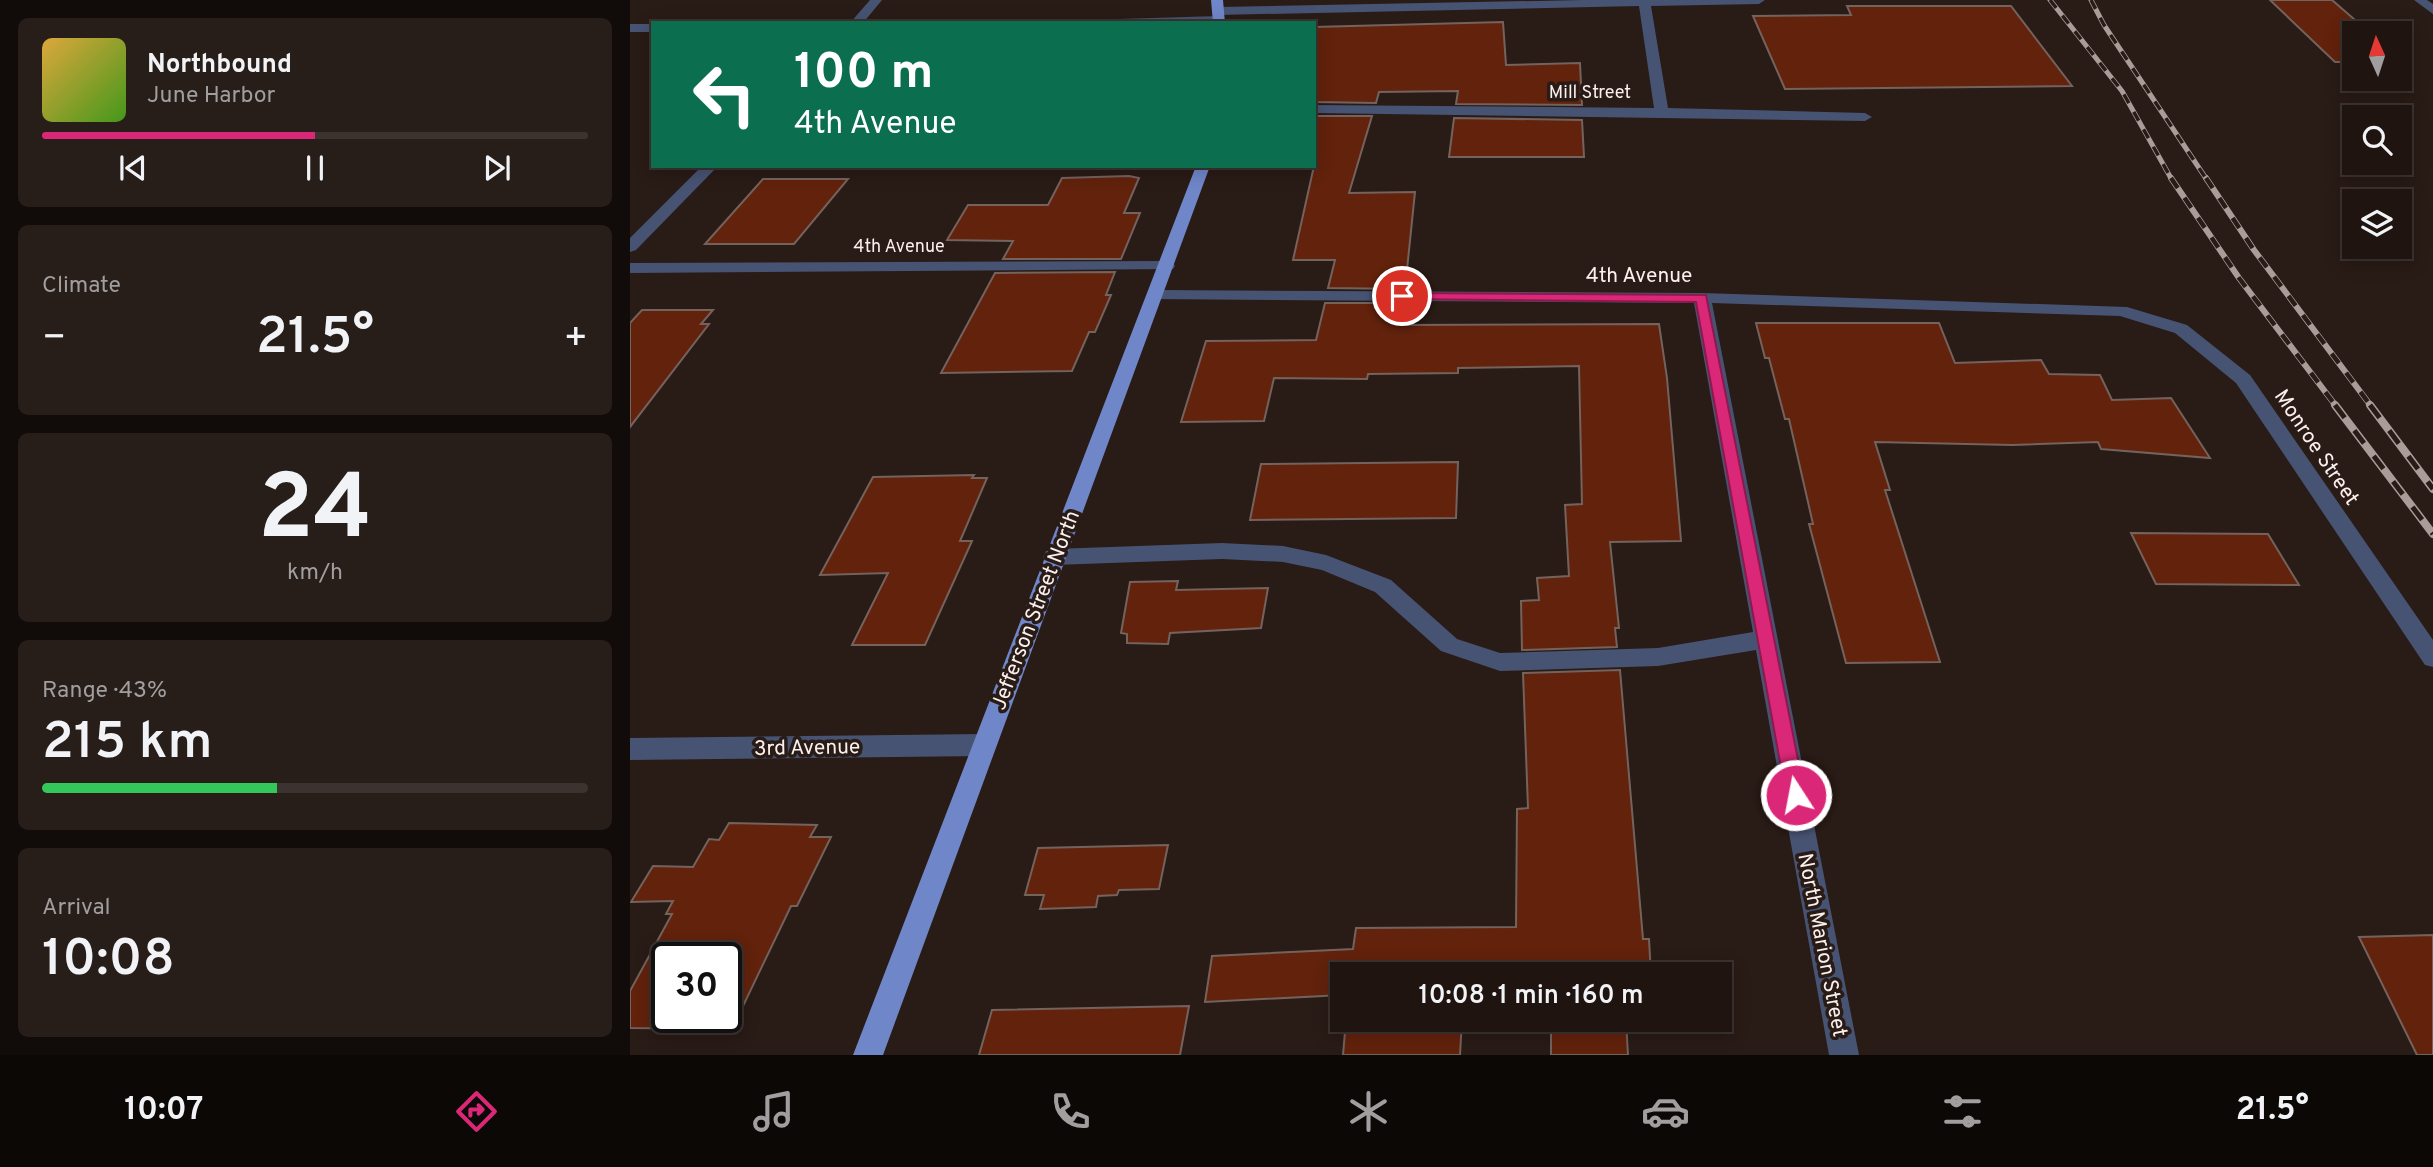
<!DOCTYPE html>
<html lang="en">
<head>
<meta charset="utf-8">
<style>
  body { margin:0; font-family:Overpass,sans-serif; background:#271d19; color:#f1f3f6; height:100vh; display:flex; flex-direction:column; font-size:26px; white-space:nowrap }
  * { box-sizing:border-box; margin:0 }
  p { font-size:23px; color:#a19e9f }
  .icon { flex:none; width:38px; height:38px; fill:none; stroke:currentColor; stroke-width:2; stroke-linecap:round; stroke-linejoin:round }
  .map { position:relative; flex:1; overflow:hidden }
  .panel { display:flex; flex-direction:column; gap:18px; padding:18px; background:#110b09; width:630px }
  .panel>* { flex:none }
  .banner { position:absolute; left:21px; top:21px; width:665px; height:147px; border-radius:0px; box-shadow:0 4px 18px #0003,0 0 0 2px #3c3330; background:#0b6e4f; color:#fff; overflow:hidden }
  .needle { width:46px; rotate:357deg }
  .tools { position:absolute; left:1712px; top:21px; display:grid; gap:14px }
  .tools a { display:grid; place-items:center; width:70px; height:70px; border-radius:0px; background:#1f1410; box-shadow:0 4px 18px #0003,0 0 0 2px #3c3330; font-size:35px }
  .speed { position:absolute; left:21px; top:942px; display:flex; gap:14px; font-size:35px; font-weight:700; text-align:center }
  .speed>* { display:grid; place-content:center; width:91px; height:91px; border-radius:50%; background:#1f1410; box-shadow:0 4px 18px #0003,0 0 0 2px #3c3330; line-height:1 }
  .speed .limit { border:4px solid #111; border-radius:10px; background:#fff; color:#111 }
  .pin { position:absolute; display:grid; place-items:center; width:60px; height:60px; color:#fff; margin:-30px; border:4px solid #fff; border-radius:50%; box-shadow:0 2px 7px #0007 }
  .me { position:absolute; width:77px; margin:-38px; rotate:349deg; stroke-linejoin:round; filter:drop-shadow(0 0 5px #0008) }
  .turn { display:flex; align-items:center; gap:24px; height:147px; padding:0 28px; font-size:32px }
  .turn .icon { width:91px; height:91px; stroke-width:2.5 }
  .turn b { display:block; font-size:49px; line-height:60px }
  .big { font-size:52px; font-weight:600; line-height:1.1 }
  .panel .card { flex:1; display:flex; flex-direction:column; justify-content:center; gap:10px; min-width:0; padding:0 24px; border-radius:10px; background:#271d19 }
  .panel .dial { align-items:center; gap:0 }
  .dial b { font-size:91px; line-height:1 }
  .song { display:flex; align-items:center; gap:21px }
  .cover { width:84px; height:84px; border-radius:10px; background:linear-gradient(135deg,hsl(40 70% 55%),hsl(100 70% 35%)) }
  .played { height:7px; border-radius:4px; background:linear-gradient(90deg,#db2777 50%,#3c3330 50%) }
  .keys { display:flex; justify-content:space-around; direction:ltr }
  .heat { display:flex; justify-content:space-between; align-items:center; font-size:38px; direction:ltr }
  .charge { height:10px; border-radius:5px; background:linear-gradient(90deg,#34c759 43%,#3c3330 0) }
  .trip { position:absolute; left:700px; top:962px; width:402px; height:70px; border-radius:0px; background:#1f1410; box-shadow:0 4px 18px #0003,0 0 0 2px #3c3330; font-weight:600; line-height:70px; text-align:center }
  .dock { display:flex; height:112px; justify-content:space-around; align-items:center; background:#0c0806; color:#a19e9f }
  .dock .icon { width:49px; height:49px }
  .dock .current { color:#db2777 }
  .dock b { font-size:32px; color:#f1f3f6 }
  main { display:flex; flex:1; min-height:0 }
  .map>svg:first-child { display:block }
</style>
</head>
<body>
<main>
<section class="panel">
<div class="card">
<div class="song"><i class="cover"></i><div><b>Northbound</b><p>June Harbor</p></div></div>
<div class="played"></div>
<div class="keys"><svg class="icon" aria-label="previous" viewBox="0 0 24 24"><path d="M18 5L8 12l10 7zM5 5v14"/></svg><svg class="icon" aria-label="pause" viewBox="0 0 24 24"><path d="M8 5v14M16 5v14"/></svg><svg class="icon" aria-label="next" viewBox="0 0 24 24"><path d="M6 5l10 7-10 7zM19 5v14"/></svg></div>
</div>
<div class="card"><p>Climate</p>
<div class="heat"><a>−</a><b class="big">21.5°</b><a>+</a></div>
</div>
<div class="card dial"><b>24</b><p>km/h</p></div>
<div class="card"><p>Range · 43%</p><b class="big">215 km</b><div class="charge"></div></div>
<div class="card"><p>Arrival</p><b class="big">10:08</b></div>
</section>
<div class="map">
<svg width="1803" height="1055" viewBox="0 0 1803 1055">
  <rect width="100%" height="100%" fill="#291b16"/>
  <path fill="#62220c" stroke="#74625d" stroke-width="2" fill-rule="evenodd" d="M 1640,0 L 1702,0 L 1740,33 L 1724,33 L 1724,62 L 1705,62 Z
    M 1217,6 L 1381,6 L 1442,86 L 1155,89 L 1123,16 L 1221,15 Z
    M 873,22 L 876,65 L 950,63 L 952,105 L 826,104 L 828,91 L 749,92 L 746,103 L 684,102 L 684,27 Z
    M 684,116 L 742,116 L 719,193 L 785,192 L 775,289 L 698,288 L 705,260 L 663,260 L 684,166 Z
    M 824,118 L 952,120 L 954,157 L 819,157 Z
    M 499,176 L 509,178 L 494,213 L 510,213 L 491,259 L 373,259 L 383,241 L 317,240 L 338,205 L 418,205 L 432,178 Z
    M 133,179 L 218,179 L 164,244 L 75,244 Z
    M 485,272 L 476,295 L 481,295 L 465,332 L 459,332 L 442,371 L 311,373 L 365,273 Z
    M 695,303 L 773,303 L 771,325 L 1029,324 L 1037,378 L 1051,541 L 980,542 L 989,628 L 985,628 L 987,647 L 892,650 L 891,601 L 909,600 L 907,578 L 939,576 L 935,505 L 952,504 L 949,366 L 828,368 L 828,373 L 738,374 L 737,379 L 644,378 L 634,421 L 551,422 L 576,341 L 686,340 Z
    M 12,310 L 83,310 L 71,324 L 79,324 L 0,427 L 0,323 Z
    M 1126,323 L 1309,323 L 1325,363 L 1411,360 L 1419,374 L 1470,375 L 1482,400 L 1541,398 L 1580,458 L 1471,449 L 1468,442 L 1383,445 L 1245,442 L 1260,490 L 1255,490 L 1310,662 L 1216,663 L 1179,524 L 1183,524 L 1159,419 L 1155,419 L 1139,358 L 1135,358 Z
    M 828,462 L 826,518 L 620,520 L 631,464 Z
    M 344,475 L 342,478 L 357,478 L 330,541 L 342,541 L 295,645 L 222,645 L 258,573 L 190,575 L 243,477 Z
    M 1501,533 L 1638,534 L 1669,585 L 1526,584 Z
    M 548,581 L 546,590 L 638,588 L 631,628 L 540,633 L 538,644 L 497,643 L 497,634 L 491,633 L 500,582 Z
    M 990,670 L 1013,939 L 1019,939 L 1021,975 L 712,975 L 712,995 L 575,1002 L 582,956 L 723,949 L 726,928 L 886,927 L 887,809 L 898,808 L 893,673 Z
    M 99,823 L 187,825 L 180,837 L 201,837 L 167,906 L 161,906 L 102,1029 L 0,1028 L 0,991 L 42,914 L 36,914 L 43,901 L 1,902 L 23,866 L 63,867 L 79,839 L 89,840 ZM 37,957 L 96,957 L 96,1017 L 37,1017 Z
    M 538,845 L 529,889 L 489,890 L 487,895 L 468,896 L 466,907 L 410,909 L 414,895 L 395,895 L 408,848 Z
    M 1803,935 L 1803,1055 L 1787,1055 L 1729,937 Z
    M 559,1006 L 550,1055 L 349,1055 L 362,1010 Z
    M 716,1020 L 832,1020 L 830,1055 L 713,1055 Z
    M 921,1020 L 996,1020 L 998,1055 L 921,1055 Z"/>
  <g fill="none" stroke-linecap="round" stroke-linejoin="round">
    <path fill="#475373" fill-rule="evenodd" d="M 240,0 L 252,0 L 233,23 L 220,23 Z
      M 954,0 L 1135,0 L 1129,4 L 1021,6 L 1038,108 L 1235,113 L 1242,117 L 1235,121 L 684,113 L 684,105 L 1024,108 L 1009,6 L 588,15 L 582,11 L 588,7 Z
      M 1784,0 L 1797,0 L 1803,4 L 1803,14 Z
      M 589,16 L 595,20 L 593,23 L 482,23 L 488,19 Z
      M 0,24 L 23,24 L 23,32 L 0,32 Z
      M 72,166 L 88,166 L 6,250 L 0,252 L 0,238 Z
      M 537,261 L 543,263 L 545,266 L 543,269 L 0,273 L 0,263 Z
      M 526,290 L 1072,293 L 1497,307 L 1557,325 L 1620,375 L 1803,640 L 1803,667 L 1795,665 L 1606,383 L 1545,333 L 1490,316 L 1082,303 L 1229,1055 L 1199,1055 L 1126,650 L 1028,666 L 870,671 L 811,651 L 745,592 L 692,570 L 653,562 L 592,559 L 424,565 L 416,563 L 413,557 L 416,551 L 424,549 L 592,543 L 653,546 L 696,555 L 761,580 L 827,639 L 870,653 L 1028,648 L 1123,632 L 1064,303 L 520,299 L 518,295 Z
      M 354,734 L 363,738 L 366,745 L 363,752 L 354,756 L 0,760 L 0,738 Z"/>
    <path fill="#6f86c9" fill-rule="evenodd" d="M 581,0 L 593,0 L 595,23 L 583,23 Z
      M 566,166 L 580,166 L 253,1055 L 223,1055 Z"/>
    <g stroke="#a99d99" stroke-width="5">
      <path id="rail-far2" d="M 1420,0 L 1492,91 L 1542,180
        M 1461,0 L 1474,25 L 1577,180"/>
    </g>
    <g stroke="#a99d99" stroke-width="6">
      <path id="rail-far1" d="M 1541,178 L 1609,278 L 1706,406
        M 1576,178 L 1624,250 L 1741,406"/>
    </g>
    <g stroke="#a99d99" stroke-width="8">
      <path id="rail" d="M 1705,405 L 1803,534
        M 1740,405 L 1803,489"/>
    </g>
    <use href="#rail-far2" stroke="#291b16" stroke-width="3.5" stroke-dasharray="10" stroke-linecap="butt"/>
    <use href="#rail-far1" stroke="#291b16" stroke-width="4.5" stroke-dasharray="12" stroke-linecap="butt"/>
    <use href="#rail" stroke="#291b16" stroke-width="5" stroke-dasharray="16" stroke-linecap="butt"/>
  </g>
  <path fill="#db2777" stroke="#8e194d" stroke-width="2" d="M 772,293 L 1076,295 L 1175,795 L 1172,801 L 1166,804 L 1159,801 L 1156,795 L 1066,302 L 767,299 L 767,294 Z"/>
  <g text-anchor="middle" stroke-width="7" stroke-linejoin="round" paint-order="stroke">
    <g font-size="18" fill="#faf0ed" stroke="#291b16">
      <text x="960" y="98">Mill Street</text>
      <text x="269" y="252">4th Avenue</text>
    </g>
    <g font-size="21" fill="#faf0ed" stroke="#291b16">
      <text x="1009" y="282">4th Avenue</text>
      <text transform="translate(1687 447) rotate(56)" y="7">Monroe Street</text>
      <text transform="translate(405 610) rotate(-69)" y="7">Jefferson Street North</text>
      <text transform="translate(177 747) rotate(-1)" y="7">3rd Avenue</text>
      <text transform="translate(1193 945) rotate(79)" y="7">North Marion Street</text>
    </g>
  </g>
</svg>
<div class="tools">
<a><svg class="needle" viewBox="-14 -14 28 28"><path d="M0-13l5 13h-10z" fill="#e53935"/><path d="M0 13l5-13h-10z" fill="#a19e9f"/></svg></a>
<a><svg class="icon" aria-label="search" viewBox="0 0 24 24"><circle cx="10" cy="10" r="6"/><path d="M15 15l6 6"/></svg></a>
<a><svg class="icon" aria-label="layers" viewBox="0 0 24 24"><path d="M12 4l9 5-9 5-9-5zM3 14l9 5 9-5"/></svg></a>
</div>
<div class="speed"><div class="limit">30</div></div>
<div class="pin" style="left:772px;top:296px;background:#d93025"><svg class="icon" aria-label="arrive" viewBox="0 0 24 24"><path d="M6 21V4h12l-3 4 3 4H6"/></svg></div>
<svg class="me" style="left:1166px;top:795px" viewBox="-20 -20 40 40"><circle r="17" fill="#db2777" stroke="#fff" stroke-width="3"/><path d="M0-11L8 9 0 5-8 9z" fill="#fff"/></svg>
<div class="trip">10:08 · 1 min · 160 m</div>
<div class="banner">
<div class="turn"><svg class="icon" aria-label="left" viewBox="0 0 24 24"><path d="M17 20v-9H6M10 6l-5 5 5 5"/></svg><div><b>100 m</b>4th Avenue</div></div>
</div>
</div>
</main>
<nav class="dock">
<b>10:07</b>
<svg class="icon current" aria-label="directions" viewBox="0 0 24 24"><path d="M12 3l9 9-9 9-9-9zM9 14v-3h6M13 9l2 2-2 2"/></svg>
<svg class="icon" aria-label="music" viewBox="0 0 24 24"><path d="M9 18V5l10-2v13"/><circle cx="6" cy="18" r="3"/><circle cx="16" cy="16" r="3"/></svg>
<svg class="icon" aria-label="phone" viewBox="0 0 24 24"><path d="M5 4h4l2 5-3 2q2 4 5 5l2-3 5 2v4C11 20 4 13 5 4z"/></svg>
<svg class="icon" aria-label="climate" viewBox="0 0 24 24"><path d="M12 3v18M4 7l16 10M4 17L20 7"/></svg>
<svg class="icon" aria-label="car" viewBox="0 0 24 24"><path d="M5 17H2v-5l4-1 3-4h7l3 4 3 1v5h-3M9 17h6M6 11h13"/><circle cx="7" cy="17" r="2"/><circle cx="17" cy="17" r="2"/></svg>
<svg class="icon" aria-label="filters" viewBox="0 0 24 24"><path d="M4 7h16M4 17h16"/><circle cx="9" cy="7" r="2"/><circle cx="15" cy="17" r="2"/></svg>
<b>21.5°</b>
</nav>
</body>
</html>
